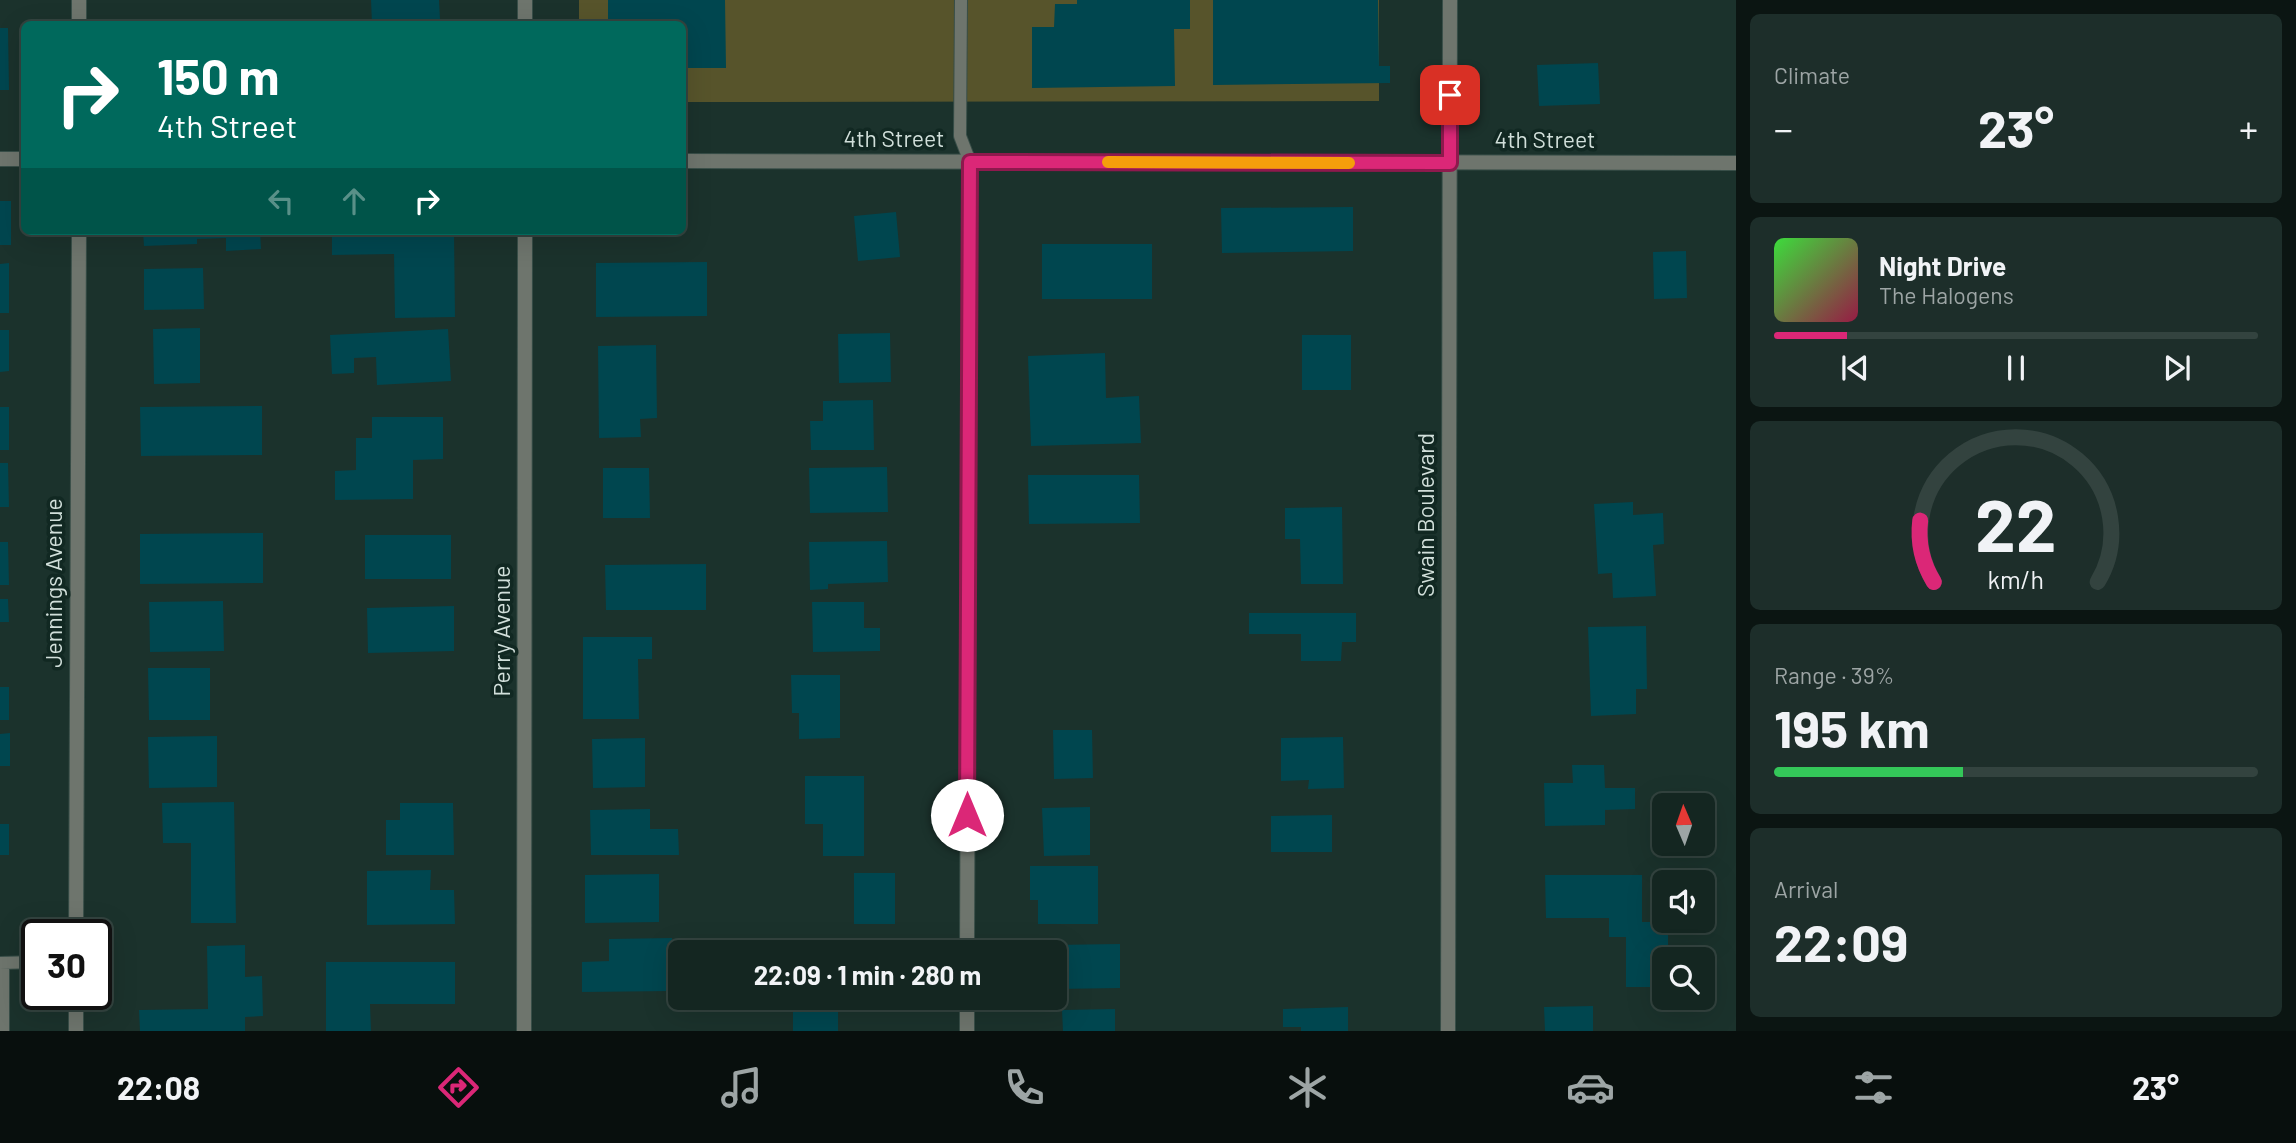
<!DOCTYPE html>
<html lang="en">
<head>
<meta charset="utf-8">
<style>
  body { margin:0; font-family:Barlow,sans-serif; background:#1d2e2a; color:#f1f3f6; height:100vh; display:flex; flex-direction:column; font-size:26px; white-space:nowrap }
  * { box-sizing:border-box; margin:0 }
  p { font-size:23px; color:#9da5a5 }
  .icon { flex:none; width:38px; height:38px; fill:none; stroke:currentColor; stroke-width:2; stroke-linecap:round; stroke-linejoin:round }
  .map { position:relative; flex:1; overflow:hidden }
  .panel { display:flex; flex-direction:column; gap:14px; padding:14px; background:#0b1512; width:560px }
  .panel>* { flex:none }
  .top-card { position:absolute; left:21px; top:21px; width:665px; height:214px; border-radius:10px; box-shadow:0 7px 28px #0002,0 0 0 2px #33433f; background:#00695c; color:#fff; overflow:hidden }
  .needle { width:46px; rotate:358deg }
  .buttons { position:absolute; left:1652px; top:793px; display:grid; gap:14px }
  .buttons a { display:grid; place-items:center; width:63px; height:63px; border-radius:10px; background:#142621; box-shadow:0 7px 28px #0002,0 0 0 2px #33433f; font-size:35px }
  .speed { position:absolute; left:21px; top:919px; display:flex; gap:14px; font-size:35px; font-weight:700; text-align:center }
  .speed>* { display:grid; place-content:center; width:91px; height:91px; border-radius:50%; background:#142621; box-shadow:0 7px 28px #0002,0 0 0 2px #33433f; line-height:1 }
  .speed .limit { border:4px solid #111; border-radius:10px; background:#fff; color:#111 }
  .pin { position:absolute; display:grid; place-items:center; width:60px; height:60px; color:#fff; margin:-30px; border-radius:14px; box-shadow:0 4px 10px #0006 }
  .me { position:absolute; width:77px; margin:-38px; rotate:0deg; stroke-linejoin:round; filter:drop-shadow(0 0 5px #0008) }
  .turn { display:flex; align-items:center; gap:24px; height:147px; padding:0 21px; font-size:32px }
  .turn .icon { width:91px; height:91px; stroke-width:2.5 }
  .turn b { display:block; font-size:49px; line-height:60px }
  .lanes { display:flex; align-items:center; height:66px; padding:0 21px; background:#0003; justify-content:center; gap:35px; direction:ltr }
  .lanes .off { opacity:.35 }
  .big { font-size:52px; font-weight:700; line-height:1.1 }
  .panel .widget { flex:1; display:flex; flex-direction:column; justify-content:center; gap:10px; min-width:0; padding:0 24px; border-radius:10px; background:#1d2e2a }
  .panel .dial { align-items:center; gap:0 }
  .dial svg { height:182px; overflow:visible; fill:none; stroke:#33433f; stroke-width:7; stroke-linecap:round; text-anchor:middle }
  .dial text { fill:#f1f3f6; stroke:none }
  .song { display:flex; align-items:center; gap:21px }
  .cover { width:84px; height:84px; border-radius:10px; background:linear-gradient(135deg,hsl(120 70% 55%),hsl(340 70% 35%)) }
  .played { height:7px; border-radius:4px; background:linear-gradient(90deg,#db2777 15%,#33433f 15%) }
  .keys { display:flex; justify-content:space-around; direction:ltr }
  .heat { display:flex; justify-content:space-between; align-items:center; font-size:38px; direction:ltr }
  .charge { height:10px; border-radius:5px; background:linear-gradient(90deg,#34c759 39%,#33433f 0) }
  .trip { position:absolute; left:668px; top:940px; width:399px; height:70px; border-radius:10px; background:#142621; box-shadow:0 7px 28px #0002,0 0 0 2px #33433f; font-weight:700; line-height:70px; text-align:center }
  .tab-bar { display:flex; height:112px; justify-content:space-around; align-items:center; background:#080f0d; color:#9da5a5 }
  .tab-bar .icon { width:49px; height:49px }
  .tab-bar .on { color:#db2777 }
  .tab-bar b { font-size:32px; color:#f1f3f6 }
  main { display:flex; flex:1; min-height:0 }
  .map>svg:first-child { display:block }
</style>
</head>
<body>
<main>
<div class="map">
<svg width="1736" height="1031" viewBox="0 0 1736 1031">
  <rect width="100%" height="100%" fill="#1b322c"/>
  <path fill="#57542b" d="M 579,0 L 1379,0 L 1379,101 L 683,102 L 682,24 L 579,24 Z"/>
  <path fill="#00464f" d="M 371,0 L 439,0 L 440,19 L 422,19 L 423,24 L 372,24 Z
    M 608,0 L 725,0 L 726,68 L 686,68 L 685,33 L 682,33 L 682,24 L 608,24 Z
    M 1077,0 L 1190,0 L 1190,29 L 1174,29 L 1175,86 L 1032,88 L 1032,27 L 1054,27 L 1055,4 L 1077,4 Z
    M 1213,0 L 1378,0 L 1379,66 L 1390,66 L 1390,83 L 1213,85 Z
    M 0,28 L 8,28 L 9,90 L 0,90 Z
    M 1598,63 L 1600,104 L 1539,106 L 1537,65 Z
    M 0,201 L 11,201 L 11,245 L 0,245 Z
    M 1353,207 L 1353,251 L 1222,253 L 1221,208 Z
    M 896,212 L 900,257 L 858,261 L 854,216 Z
    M 143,231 L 260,231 L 261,249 L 226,251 L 226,238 L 197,239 L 197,244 L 144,246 Z
    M 332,231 L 454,231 L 455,317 L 395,318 L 394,254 L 332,255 Z
    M 1042,244 L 1152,244 L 1152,299 L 1042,299 Z
    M 1686,251 L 1687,298 L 1654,299 L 1653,252 Z
    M 707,262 L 707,316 L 596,317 L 596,263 Z
    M 9,263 L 9,313 L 0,313 L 0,264 Z
    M 203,268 L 204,309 L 144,310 L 144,269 Z
    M 200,328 L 200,383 L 154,384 L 153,329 Z
    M 448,329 L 451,381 L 377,385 L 376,357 L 354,358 L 354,373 L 332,374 L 330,335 Z
    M 0,330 L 9,330 L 9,371 L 0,372 Z
    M 890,333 L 891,382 L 839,383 L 838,334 Z
    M 1302,335 L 1351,335 L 1351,390 L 1302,390 Z
    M 656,345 L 657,418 L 640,419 L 641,437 L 599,438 L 598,346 Z
    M 1105,353 L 1106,398 L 1139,396 L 1141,443 L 1031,446 L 1028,356 Z
    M 873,400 L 874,450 L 811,450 L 810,421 L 823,421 L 823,401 Z
    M 262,406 L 262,455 L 141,456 L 140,407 Z
    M 0,407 L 9,407 L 9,450 L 0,450 Z
    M 372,417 L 443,417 L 443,459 L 413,460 L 413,499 L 335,500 L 335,471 L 356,470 L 356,438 L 372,438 Z
    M 0,463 L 8,463 L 9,507 L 0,507 Z
    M 887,467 L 888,512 L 810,513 L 809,468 Z
    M 603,468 L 649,468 L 650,518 L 603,518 Z
    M 1028,475 L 1139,475 L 1140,523 L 1029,524 Z
    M 1633,502 L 1633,515 L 1663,513 L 1664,544 L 1653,545 L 1656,596 L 1613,598 L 1612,573 L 1598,574 L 1594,504 Z
    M 1342,507 L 1343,584 L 1301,584 L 1300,539 L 1285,539 L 1285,508 Z
    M 263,533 L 263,583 L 140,584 L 140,534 Z
    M 365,535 L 451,535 L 451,579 L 365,579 Z
    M 887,541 L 888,582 L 828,584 L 828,589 L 810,590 L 809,542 Z
    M 0,542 L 8,542 L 9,585 L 0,585 Z
    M 706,564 L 706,610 L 606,610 L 605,565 Z
    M 0,599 L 8,599 L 9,622 L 0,622 Z
    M 223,601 L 224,651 L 150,652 L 149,602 Z
    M 812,602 L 864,602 L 864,628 L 880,628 L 880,651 L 813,652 Z
    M 454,606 L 454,651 L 368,653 L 367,608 Z
    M 1249,613 L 1356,613 L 1356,642 L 1342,642 L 1341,661 L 1301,661 L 1301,634 L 1249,634 Z
    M 1646,626 L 1647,689 L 1636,689 L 1636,714 L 1591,716 L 1588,627 Z
    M 583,637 L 652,637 L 652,659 L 638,659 L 639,719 L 583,719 Z
    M 148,668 L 210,668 L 210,720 L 149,720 Z
    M 791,675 L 840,675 L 840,738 L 799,739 L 799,713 L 792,713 Z
    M 0,687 L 9,687 L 9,720 L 0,720 Z
    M 1053,730 L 1092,730 L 1093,778 L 1054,779 Z
    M 10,733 L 10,766 L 0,766 L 0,734 Z
    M 217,736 L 217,787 L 149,788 L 148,737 Z
    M 1343,737 L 1344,788 L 1308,789 L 1309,780 L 1281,781 L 1281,738 Z
    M 645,738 L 645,787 L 593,788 L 592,739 Z
    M 1572,765 L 1604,765 L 1605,788 L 1635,788 L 1635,809 L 1605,810 L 1605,825 L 1545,826 L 1544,783 L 1573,783 Z
    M 805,776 L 864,776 L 864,856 L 823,856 L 823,824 L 805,824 Z
    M 234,802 L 236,923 L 191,923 L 191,843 L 163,843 L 162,803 Z
    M 400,803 L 453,803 L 454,855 L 386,855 L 386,820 L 400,820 Z
    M 1090,807 L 1090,855 L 1044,856 L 1042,808 Z
    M 650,809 L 650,829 L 678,829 L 679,855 L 591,855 L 590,810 Z
    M 1332,815 L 1332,852 L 1271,852 L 1271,816 Z
    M 0,824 L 9,824 L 9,855 L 0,855 Z
    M 1030,866 L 1098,866 L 1098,924 L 1038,924 L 1038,900 L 1030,900 Z
    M 431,870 L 430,890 L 454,890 L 455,924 L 367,925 L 367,871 Z
    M 854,873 L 895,873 L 895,924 L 854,924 Z
    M 659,874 L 659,922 L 585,923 L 585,875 Z
    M 1545,875 L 1642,875 L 1642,922 L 1668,922 L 1668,959 L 1664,959 L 1664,987 L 1626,987 L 1626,937 L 1609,937 L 1609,918 L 1546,918 Z
    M 672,938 L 672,991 L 582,992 L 582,962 L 609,961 L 609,939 Z
    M 1120,944 L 1120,988 L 1055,989 L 1055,952 L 1052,952 L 1052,945 Z
    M 245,945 L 245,977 L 262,976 L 263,1016 L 245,1017 L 245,1031 L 140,1031 L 139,1010 L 208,1009 L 207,946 Z
    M 894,947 L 894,952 L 793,952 L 793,948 Z
    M 326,962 L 455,962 L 455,1004 L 370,1004 L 371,1031 L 326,1031 Z
    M 793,998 L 838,998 L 838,1031 L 793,1031 Z
    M 1593,1006 L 1593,1031 L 1545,1031 L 1544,1007 Z
    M 1348,1007 L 1348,1031 L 1301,1031 L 1301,1027 L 1283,1027 L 1283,1009 Z
    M 1115,1009 L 1115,1031 L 1063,1031 L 1062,1010 Z"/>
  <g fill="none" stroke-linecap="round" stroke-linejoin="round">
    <g stroke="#384e48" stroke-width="14">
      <path id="lane" d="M 961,0 L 960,136 L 970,162
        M 0,963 L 37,962
        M 3,1031 L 3,963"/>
    </g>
    <g stroke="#384e48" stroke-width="16">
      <path id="street" d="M 79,24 L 79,0
        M 525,24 L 525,0
        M 0,159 L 24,159
        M 682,161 L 1736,163
        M 76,934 L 79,231
        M 967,952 L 970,162
        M 76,1031 L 76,994
        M 524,1031 L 525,231
        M 967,1031 L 967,998
        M 1448,1031 L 1450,0"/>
    </g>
    <use href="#lane" stroke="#6e756d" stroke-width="12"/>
    <use href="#street" stroke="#6e756d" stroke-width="14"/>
  </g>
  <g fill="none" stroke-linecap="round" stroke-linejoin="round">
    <g stroke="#8e194d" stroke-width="18">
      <path id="route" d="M 967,815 L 970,162 L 1450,163 L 1450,95"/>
    </g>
    <use href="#route" stroke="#db2777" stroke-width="12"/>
    <path stroke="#f59e0b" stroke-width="12" d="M 1108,162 L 1349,163"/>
  </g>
  <g text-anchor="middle" stroke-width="7" stroke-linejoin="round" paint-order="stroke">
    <g font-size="23" fill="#d1dfda" stroke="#112822">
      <text x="894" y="147">4th Street</text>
      <text x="1545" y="148">4th Street</text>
      <text transform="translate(1426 515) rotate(-90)" y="8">Swain Boulevard</text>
      <text transform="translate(54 583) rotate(-90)" y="8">Jennings Avenue</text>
      <text transform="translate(502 631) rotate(-90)" y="8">Perry Avenue</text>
    </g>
  </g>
</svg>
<div class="buttons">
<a><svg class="needle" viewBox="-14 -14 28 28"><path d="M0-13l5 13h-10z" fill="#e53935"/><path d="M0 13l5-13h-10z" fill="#9da5a5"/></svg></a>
<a><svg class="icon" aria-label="sound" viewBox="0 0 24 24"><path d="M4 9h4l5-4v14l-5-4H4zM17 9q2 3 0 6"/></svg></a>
<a><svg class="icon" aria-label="search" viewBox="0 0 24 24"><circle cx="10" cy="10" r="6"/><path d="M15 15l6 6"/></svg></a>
</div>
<div class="speed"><div class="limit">30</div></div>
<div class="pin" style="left:1450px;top:95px;background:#d93025"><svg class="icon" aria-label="arrive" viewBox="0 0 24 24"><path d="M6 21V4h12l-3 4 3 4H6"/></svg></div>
<svg class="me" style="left:967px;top:815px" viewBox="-20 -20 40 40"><circle r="19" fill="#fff"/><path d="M0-13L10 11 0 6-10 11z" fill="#db2777"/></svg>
<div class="trip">22:09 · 1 min · 280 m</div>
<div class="top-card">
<div class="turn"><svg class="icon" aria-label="right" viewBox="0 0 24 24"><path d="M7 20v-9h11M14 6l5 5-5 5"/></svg><div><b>150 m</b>4th Street</div></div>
<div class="lanes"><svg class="icon off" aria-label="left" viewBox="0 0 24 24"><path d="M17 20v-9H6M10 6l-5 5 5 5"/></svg><svg class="icon off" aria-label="ahead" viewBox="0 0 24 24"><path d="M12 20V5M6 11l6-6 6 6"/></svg><svg class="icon" aria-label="right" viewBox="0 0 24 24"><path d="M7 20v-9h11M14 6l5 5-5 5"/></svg></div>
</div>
</div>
<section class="panel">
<div class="widget"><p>Climate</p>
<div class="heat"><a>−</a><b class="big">23°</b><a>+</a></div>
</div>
<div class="widget">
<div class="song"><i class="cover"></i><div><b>Night Drive</b><p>The Halogens</p></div></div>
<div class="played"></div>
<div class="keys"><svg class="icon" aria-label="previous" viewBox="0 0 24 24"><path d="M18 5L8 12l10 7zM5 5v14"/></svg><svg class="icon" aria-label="pause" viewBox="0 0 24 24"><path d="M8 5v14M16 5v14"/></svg><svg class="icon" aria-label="next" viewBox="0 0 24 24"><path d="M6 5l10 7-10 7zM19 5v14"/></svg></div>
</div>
<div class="widget dial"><svg viewBox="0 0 100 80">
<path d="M14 69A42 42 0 1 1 86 69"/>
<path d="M14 69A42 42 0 0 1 8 42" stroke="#db2777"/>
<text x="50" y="56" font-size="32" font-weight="700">22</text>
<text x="50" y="72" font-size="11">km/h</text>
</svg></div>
<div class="widget"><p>Range · 39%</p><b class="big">195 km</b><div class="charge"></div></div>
<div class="widget"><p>Arrival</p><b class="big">22:09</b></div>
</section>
</main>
<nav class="tab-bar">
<b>22:08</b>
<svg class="icon on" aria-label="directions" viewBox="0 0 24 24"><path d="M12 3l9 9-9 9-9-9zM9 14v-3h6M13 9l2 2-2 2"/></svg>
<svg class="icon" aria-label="music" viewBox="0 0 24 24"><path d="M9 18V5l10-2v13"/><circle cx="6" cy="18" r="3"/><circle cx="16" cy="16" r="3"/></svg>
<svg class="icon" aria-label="phone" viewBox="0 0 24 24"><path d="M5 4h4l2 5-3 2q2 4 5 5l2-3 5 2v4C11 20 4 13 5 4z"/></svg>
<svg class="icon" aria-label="climate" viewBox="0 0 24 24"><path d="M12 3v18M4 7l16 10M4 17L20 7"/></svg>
<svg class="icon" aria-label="car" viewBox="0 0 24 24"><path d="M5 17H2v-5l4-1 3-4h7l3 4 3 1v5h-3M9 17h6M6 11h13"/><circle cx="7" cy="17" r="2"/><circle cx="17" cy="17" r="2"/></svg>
<svg class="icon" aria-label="filters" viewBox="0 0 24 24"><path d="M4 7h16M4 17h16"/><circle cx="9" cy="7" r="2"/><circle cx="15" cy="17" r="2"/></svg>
<b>23°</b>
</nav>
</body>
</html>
